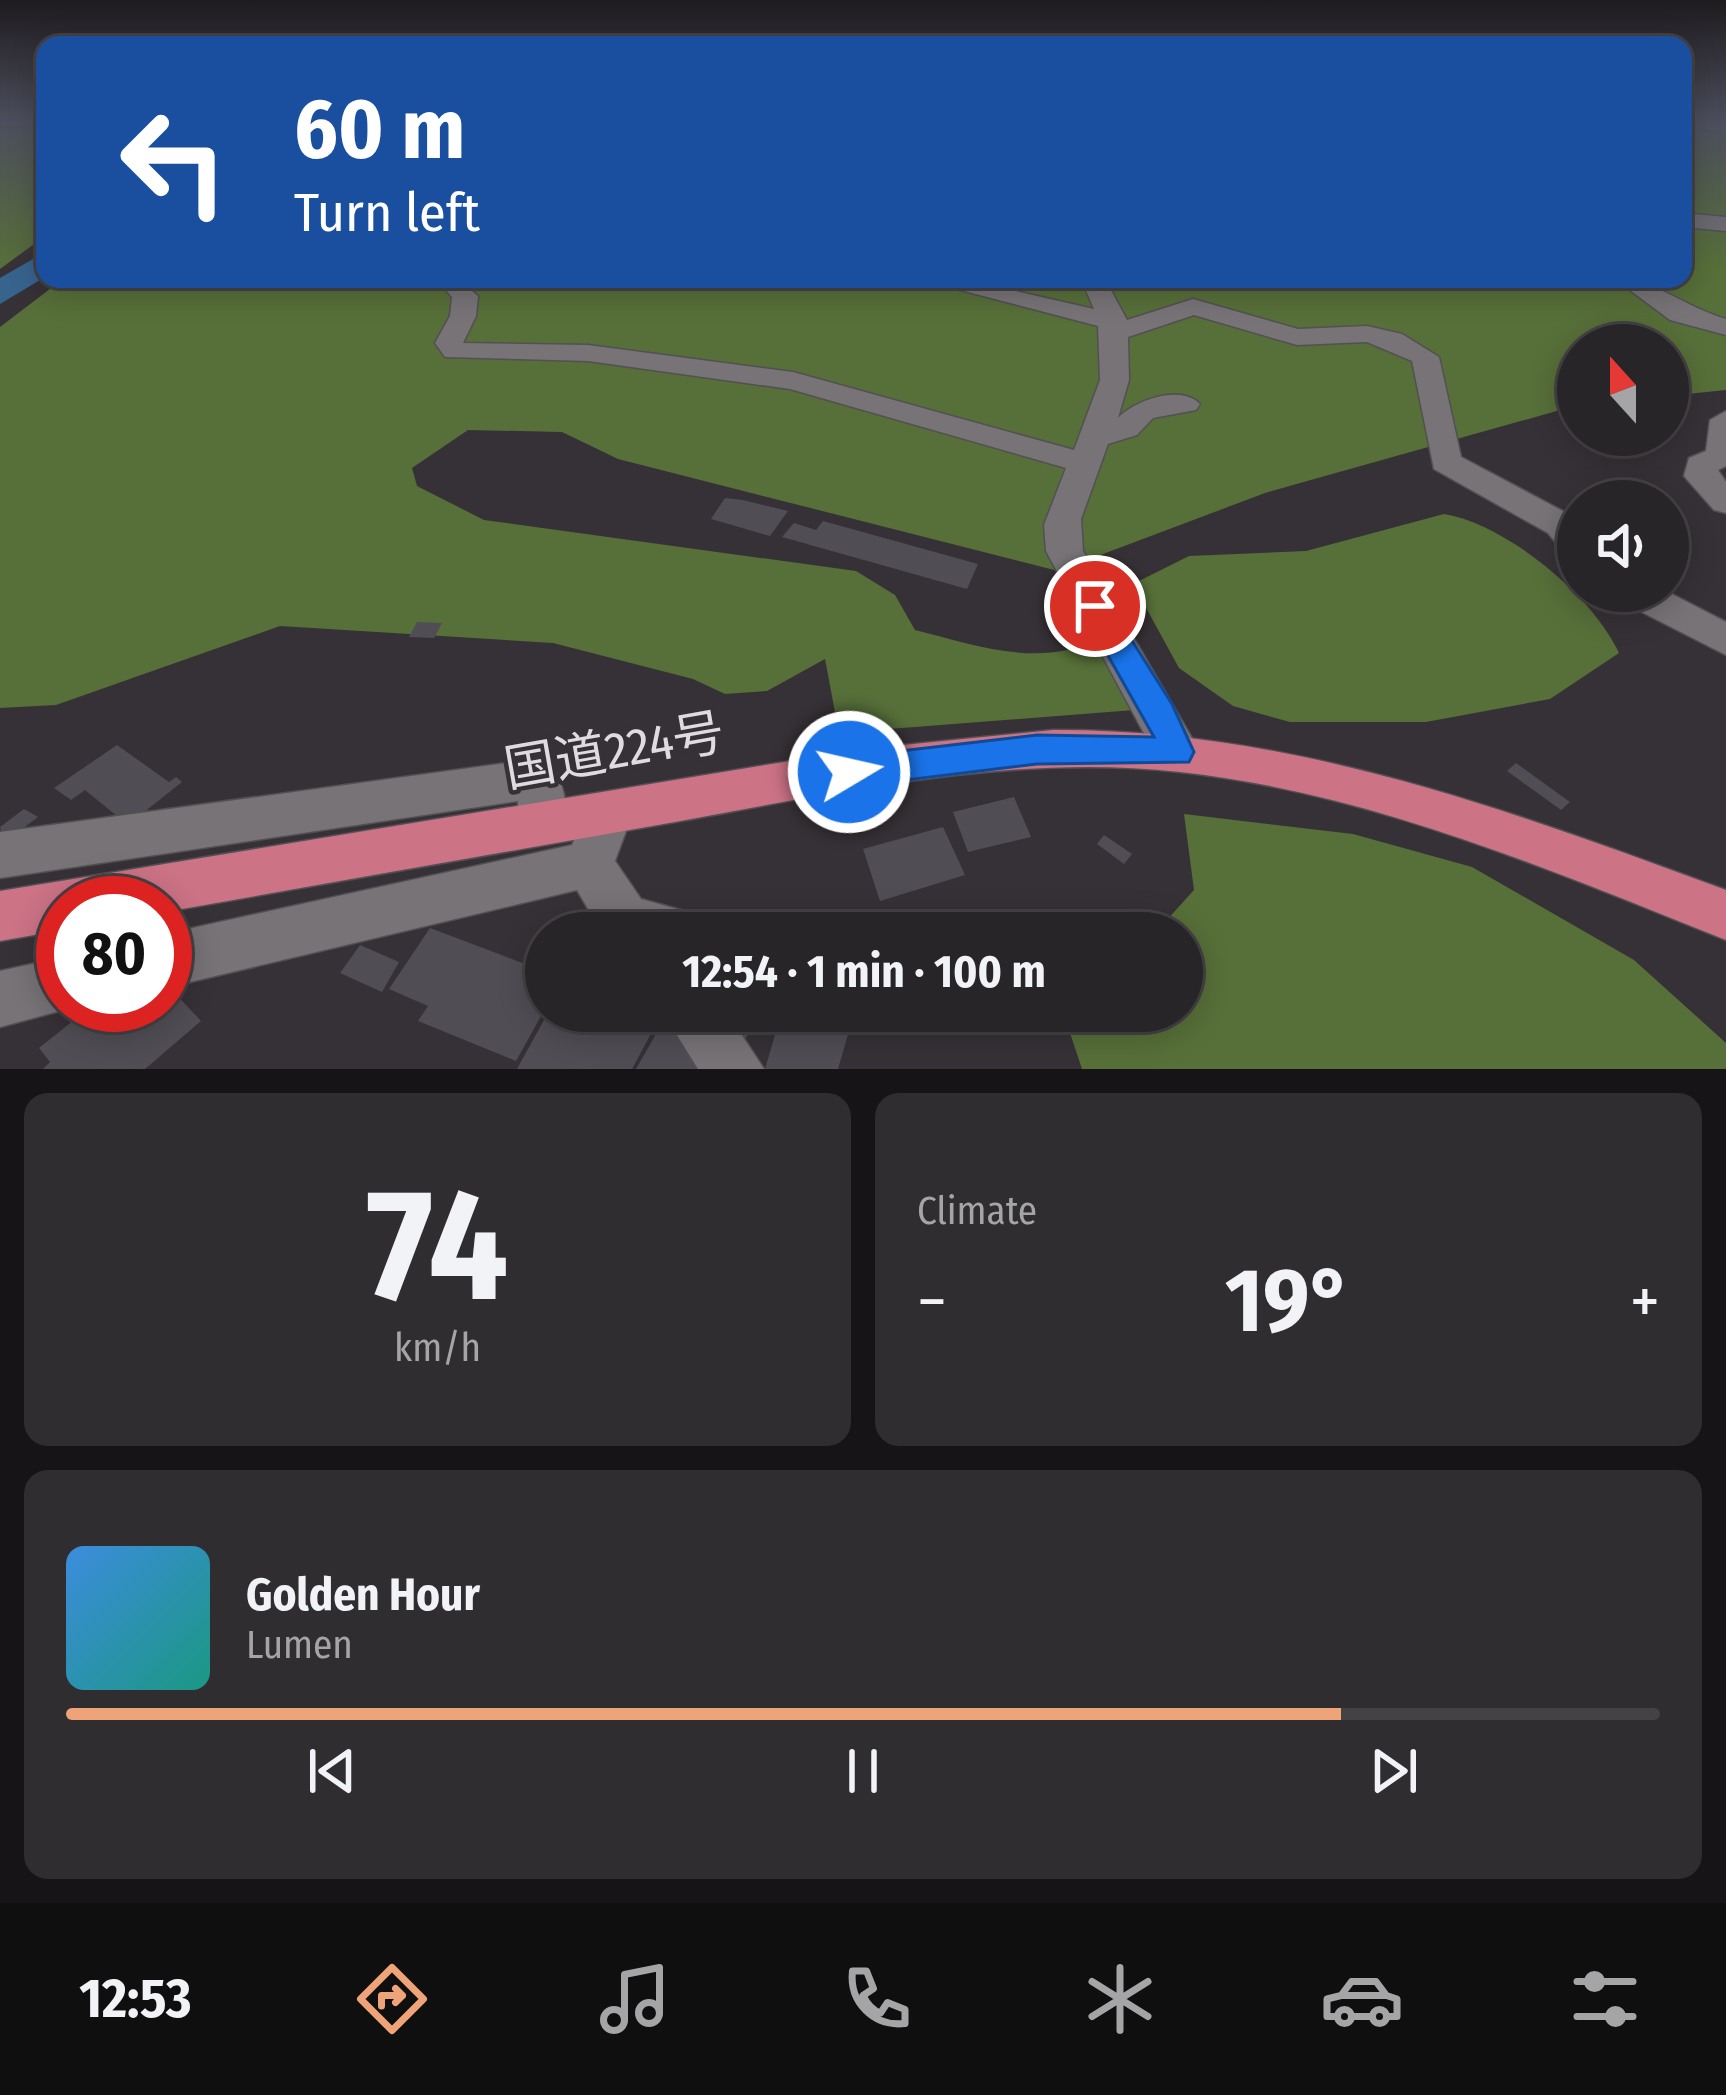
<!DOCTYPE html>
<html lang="en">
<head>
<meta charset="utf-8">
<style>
  body { margin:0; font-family:"Fira Sans Condensed","Noto Sans JP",sans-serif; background:#302d30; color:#f1f3f6; height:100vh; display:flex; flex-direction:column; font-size:45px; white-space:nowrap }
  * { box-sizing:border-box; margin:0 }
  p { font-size:39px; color:#a5a5a8 }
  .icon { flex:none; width:66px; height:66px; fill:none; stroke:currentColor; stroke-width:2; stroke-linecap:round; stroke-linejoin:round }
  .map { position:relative; height:1069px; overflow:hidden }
  .side { display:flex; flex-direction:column; gap:24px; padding:24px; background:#161416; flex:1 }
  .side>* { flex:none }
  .hud { position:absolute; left:36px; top:36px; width:1656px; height:252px; border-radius:24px; box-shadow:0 6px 30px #0003,0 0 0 3px #444245; background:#1a4fa0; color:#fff; overflow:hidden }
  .needle { width:78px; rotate:339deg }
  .fabs { position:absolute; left:1557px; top:324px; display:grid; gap:24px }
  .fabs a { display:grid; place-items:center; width:132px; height:132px; border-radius:50%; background:#282528; box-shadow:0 6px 30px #0003,0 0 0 3px #444245; font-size:60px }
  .speed { position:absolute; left:36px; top:876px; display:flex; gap:24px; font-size:60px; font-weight:700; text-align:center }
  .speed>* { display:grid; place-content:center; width:156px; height:156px; border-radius:50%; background:#282528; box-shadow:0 6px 30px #0003,0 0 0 3px #444245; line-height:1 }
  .speed .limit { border:18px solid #d22; background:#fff; color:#111 }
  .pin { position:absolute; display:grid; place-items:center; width:102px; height:102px; color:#fff; margin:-51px; border:6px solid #fff; border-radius:50%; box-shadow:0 3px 12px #0007 }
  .me { position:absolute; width:132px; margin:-66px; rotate:81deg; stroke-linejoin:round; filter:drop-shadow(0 0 9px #0008) }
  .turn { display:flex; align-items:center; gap:42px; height:252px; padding:0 60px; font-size:54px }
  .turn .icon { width:156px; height:156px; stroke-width:2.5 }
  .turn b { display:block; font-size:84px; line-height:102px }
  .big { font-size:90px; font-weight:700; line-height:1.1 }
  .side .widget { flex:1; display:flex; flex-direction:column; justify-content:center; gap:18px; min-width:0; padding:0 42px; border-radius:24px; background:#302d30 }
  .side .dial { align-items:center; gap:0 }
  .dial b { font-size:156px; line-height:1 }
  .song { display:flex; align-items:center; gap:36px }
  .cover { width:144px; height:144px; border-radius:18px; background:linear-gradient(135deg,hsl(210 70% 55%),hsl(170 70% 35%)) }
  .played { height:12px; border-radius:6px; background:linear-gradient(90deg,#efa378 80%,#444245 80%) }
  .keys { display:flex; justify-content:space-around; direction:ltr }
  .heat { display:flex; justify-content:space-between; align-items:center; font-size:66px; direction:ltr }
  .side .tiles { flex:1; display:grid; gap:24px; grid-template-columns:1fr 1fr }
  .widget:last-child { grid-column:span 2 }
  .trip { position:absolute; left:525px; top:912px; width:678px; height:120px; border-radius:60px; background:#282528; box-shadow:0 6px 30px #0003,0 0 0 3px #444245; font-weight:700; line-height:120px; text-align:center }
  .menu { display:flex; height:192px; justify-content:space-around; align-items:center; background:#100f10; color:#a5a5a8 }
  .menu .icon { width:84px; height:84px }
  .menu .active { color:#efa378 }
  .menu b { font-size:54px; color:#f1f3f6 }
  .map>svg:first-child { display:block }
</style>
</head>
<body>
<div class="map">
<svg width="1726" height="1069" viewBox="0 0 1726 1069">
  <rect width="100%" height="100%" fill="#363136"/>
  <path fill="#576f39" d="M 0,120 L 45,120 L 45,236 L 0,269 Z
    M 1683,120 L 1726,120 L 1726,390 L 1668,396 L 1668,345 L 1578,345 L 1578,405 L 1265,493 L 1058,571 L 618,459 L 562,432 L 468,430 L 412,468 L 417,486 L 484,520 L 856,571 L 895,595 L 915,630 C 964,642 1016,661 1067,650 C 1079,647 1087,639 1101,637 L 1147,709 L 876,730 L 835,712 L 825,659 L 767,691 L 725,694 L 693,679 L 553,643 L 280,626 L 56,705 L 0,708 L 0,327 L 63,279 L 1683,279 Z
    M 1444,514 C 1506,524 1593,596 1619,653 L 1550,699 L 1426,722 L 1290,722 L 1233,706 L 1179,668 L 1133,584 L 1189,556 L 1306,551 Z
    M 1184,814 L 1353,834 L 1472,867 L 1634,960 L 1726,1043 L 1726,1069 L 1082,1069 L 1068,1027 L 1083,1011 L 1182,1011 L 1182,933 L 1155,933 L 1194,890 Z"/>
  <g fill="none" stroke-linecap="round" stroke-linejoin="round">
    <path fill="#37648d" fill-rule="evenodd" d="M 45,252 L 45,277 L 0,304 L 0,278 Z"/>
  </g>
  <path fill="#504e54" d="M 725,498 L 743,500 L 788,511 L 770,536 L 711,519 Z
    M 823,521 L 978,564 L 967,589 L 782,537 L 794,523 L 816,530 Z
    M 417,622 L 442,623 L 434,638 L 409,637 Z
    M 117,745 L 169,782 L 176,777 L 182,782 L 128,825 L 85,790 L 71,800 L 54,788 Z
    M 1516,763 L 1570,802 L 1561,810 L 1507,771 Z
    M 1014,797 L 1031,837 L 968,852 L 953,812 Z
    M 24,809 L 38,817 L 5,842 L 0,827 Z
    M 943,827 L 965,875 L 880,901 L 863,849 Z
    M 1104,835 L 1132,854 L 1124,864 L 1097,844 Z
    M 968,915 L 974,933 L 905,933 L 905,931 Z
    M 430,928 L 546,972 L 546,1007 L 516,1061 L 418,1021 L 428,1006 L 389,989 Z
    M 360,945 L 399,962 L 382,992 L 340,973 Z
    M 171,989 L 201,1021 L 145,1069 L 43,1069 L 50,1062 L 39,1048 L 93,1005 L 113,1024 L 125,1014 L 132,1023 L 152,1005 L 165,1005 Z
    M 549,1011 L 632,1011 L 629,1020 L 653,1030 L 632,1069 L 517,1069 Z
    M 712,1011 L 777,1011 L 770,1031 L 753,1026 L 746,1038 L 726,1028 Z
    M 782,1011 L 805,1011 L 851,1024 L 838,1069 L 765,1069 Z
    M 668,1013 L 708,1064 L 705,1069 L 636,1069 Z"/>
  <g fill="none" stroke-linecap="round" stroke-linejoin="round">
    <g stroke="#535053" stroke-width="3">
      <path id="minor" d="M 1683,120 L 1726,121 L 1726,133 L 1683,124 Z
        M 1683,213 L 1726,217 L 1726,231 L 1683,227 Z
        M 457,279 L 478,296 L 476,316 L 463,343 L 588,345 L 793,372 L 1074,450 L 1100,380 L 1098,326 L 918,279 L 963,279 L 1094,309 L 1081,279 L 1105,279 L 1127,320 L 1193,299 L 1298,329 L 1367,326 L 1402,334 L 1439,357 L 1461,457 L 1574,517 L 1578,557 L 1565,554 L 1548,533 L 1434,469 L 1412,361 L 1367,342 L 1297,345 L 1194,315 L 1128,337 L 1129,380 L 1118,418 C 1135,400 1181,384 1200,404 L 1196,410 L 1153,418 L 1137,435 L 1108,444 L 1081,519 L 1083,551 L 1200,752 L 1193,765 L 1177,771 L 1161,765 L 1046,551 L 1044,525 L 1066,468 L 790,389 L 588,361 L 445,357 L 435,343 L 450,316 L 452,297 L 442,286 Z
        M 1615,279 C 1656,279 1684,307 1726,319 L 1726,335 L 1670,320 Z
        M 1726,411 L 1726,466 L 1718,470 L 1726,482 L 1726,513 L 1714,510 L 1684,476 L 1689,458 L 1706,451 L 1710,420 Z
        M 1615,591 L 1666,591 L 1726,622 L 1726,655 L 1620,601 Z
        M 536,759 L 552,765 C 566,790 571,812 558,839 L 541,845 L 524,839 L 517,824 L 518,801 L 0,878 L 0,832 Z
        M 609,791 L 626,797 L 633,812 L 615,861 L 641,899 L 699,915 L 707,933 L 602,933 L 577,890 L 165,988 L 165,934 L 572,845 L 592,797 Z
        M 63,957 L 63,1005 L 82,1005 L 0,1027 L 0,971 Z
        M 662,1011 L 726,1011 L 764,1069 L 698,1069 Z"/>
    </g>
    <g stroke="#535053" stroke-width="3">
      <path id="highway" d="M 1053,730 C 1291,729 1506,809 1726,890 L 1726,940 C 1550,870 1371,793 1180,772 C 1011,753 841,792 675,822 C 505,852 335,882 165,912 L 165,903 L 63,903 L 63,930 L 0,941 L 0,891 L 863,749 Z"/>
    </g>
    <use href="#minor" fill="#777377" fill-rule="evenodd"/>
    <use href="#highway" fill="#cc7386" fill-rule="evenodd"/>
  </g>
  <linearGradient id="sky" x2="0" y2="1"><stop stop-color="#1e1b1e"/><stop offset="0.45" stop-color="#4c4e5d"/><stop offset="1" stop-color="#4c4e5d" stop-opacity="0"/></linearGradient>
  <rect width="1726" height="269" fill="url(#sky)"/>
  <path fill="#1a73e8" stroke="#114b97" stroke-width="3" d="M 1095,595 L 1105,598 L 1172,704 L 1194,752 L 1189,762 L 1037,764 L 849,787 L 837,783 L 831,772 L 837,762 L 849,757 L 1037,735 L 1154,737 L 1080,606 Z"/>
  <g text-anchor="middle" stroke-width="9" stroke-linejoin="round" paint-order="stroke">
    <g font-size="51" fill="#dedcde" stroke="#363136">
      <text transform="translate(614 750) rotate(-10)" y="18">国道224号</text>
    </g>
  </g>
</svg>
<div class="fabs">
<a><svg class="needle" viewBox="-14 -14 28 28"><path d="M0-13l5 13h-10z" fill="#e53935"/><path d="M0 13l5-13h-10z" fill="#a5a5a8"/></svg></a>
<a><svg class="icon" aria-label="sound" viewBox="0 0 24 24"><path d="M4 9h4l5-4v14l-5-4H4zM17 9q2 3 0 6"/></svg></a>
</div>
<div class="speed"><div class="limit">80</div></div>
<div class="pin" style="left:1095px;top:606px;background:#d93025"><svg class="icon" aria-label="arrive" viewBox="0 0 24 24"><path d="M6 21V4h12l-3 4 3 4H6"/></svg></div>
<svg class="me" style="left:849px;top:772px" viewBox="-20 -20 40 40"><circle r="17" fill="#1a73e8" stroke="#fff" stroke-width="3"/><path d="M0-11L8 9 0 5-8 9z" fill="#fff"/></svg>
<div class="trip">12:54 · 1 min · 100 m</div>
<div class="hud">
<div class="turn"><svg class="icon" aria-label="left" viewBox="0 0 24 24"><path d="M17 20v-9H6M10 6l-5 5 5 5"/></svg><div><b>60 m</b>Turn left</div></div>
</div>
</div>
<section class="side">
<div class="tiles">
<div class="widget dial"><b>74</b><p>km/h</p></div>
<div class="widget"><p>Climate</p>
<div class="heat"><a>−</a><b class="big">19°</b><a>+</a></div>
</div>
<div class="widget">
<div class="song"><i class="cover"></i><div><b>Golden Hour</b><p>Lumen</p></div></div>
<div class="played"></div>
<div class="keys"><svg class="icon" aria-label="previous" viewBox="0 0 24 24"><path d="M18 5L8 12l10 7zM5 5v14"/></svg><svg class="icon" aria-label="pause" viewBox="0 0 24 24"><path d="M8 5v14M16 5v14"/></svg><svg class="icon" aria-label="next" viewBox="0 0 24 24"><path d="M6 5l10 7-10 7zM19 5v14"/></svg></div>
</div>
</div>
</section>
<nav class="menu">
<b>12:53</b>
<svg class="icon active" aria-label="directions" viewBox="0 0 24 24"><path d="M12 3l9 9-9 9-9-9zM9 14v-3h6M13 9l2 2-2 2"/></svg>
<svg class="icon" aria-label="music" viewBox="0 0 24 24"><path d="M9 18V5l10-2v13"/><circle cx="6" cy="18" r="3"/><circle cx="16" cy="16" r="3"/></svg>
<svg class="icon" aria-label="phone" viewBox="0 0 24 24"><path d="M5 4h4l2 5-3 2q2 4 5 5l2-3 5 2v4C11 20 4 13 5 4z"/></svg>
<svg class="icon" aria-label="climate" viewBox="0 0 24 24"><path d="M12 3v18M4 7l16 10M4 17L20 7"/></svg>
<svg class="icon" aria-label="car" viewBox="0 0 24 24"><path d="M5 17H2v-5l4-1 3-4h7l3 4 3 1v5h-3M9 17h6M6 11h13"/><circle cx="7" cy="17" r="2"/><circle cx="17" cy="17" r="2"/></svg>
<svg class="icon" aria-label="filters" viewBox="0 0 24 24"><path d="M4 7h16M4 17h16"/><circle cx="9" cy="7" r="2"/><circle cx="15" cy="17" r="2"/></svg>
</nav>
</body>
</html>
